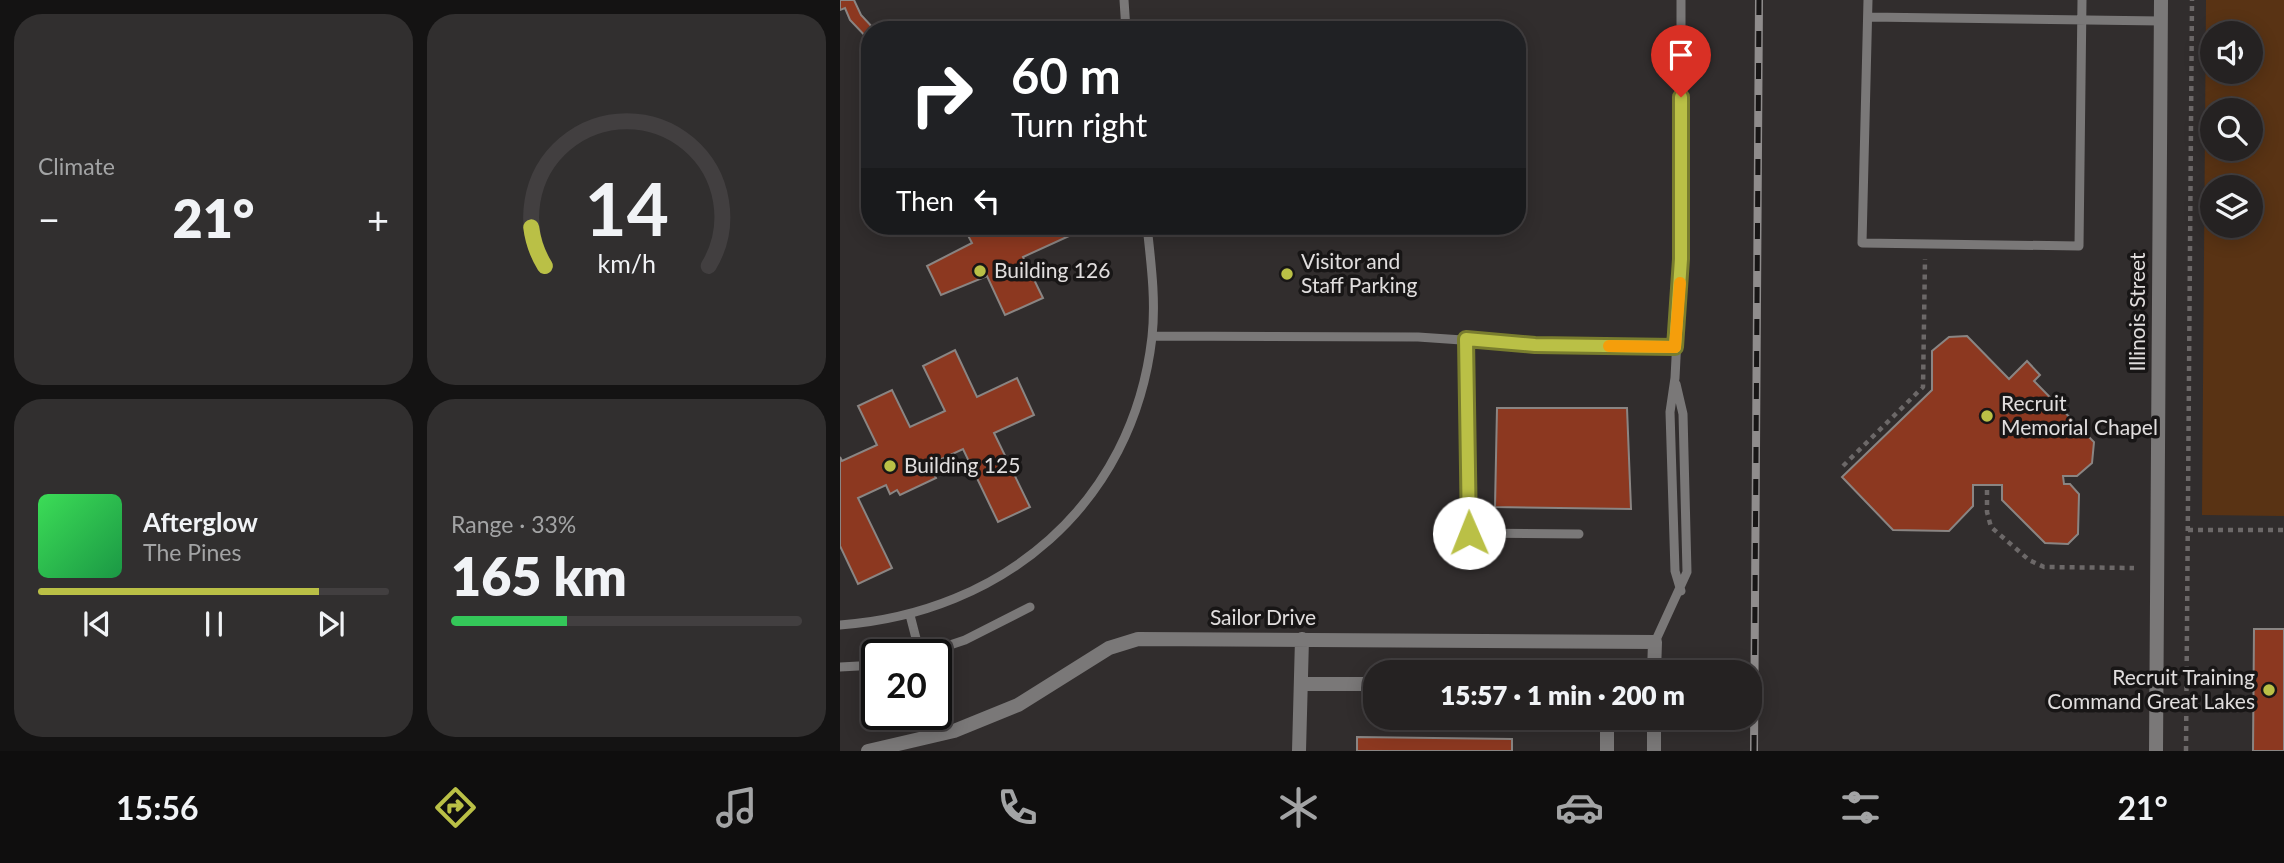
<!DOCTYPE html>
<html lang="en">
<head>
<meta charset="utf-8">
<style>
  body { margin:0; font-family:Lato,sans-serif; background:#312f2f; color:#f1f3f6; height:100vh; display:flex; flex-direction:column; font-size:26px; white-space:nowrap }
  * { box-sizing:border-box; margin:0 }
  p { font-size:23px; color:#a3a4a5 }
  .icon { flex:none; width:38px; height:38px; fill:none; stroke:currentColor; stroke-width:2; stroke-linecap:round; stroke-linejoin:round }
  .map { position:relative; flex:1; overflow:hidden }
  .side { display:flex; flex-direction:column; gap:14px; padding:14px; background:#141313; width:840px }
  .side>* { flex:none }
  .top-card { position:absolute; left:21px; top:21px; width:665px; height:214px; border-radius:28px; box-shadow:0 4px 18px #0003,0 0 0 2px #423f40; background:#202124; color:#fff; overflow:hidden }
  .controls { position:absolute; left:1360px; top:21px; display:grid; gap:14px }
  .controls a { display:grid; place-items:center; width:63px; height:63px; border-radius:50%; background:#252222; box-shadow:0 4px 18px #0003,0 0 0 2px #423f40; font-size:35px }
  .speed { position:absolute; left:21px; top:639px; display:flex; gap:14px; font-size:35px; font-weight:700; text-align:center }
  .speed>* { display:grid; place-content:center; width:91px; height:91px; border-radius:50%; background:#252222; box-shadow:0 4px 18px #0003,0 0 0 2px #423f40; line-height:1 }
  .speed .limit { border:4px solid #111; border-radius:10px; background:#fff; color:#111 }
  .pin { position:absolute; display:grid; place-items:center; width:60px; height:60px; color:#fff; margin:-72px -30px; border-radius:50% 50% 50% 0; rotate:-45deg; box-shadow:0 0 7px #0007 }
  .pin .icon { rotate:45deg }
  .me { position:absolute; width:77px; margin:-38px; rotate:359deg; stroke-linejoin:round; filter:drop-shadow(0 0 5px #0008) }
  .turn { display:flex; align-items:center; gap:24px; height:147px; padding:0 35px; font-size:32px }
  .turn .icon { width:91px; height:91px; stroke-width:2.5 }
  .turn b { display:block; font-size:49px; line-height:60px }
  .then { display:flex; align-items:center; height:66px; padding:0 35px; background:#0003; gap:14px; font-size:26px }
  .big { font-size:52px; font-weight:800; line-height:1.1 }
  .side .widget { flex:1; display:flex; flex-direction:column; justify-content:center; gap:10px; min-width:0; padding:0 24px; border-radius:28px; background:#312f2f }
  .side .dial { align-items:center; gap:0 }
  .dial svg { height:182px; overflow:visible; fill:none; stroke:#423f40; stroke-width:7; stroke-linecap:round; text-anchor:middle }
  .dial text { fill:#f1f3f6; stroke:none }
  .song { display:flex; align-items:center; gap:21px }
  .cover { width:84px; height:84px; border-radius:10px; background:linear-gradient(135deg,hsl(130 70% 55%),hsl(140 70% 35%)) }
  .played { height:7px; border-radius:4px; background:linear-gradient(90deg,#bac046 80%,#423f40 80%) }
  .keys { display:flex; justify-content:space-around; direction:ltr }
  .heat { display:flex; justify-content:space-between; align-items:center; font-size:38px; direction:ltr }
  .charge { height:10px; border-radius:5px; background:linear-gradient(90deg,#34c759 33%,#423f40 0) }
  .side .tiles { flex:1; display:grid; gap:14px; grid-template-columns:repeat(2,1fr) }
  .trip { position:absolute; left:523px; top:660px; width:399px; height:70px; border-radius:28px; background:#252222; box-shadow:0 4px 18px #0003,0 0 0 2px #423f40; font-weight:800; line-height:70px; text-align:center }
  .tabs { display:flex; height:112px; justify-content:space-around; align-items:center; background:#0f0e0e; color:#a3a4a5 }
  .tabs .icon { width:49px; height:49px }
  .tabs .selected { color:#bac046 }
  .tabs b { font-size:32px; color:#f1f3f6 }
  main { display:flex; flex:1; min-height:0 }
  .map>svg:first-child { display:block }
</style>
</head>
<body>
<main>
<section class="side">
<div class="tiles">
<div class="widget"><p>Climate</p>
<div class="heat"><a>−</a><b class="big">21°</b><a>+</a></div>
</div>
<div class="widget dial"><svg viewBox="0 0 100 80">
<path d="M14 69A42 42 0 1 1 86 69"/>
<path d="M14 69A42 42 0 0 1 8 52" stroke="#bac046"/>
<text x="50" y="56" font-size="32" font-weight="700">14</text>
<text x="50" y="72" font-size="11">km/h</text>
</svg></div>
<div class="widget">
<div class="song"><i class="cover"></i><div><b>Afterglow</b><p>The Pines</p></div></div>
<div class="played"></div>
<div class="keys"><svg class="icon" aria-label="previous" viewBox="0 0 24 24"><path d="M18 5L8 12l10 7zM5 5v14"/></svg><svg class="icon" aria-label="pause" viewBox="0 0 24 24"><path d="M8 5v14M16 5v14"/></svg><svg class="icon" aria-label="next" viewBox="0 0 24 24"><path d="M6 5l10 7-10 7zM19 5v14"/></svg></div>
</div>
<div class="widget"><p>Range · 33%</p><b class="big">165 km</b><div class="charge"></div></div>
</div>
</section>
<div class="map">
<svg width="1444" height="751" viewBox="0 0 1444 751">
  <rect width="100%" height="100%" fill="#312d2d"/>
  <path fill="#593314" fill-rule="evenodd" d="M 1366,0 L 1444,0 L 1444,516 L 1362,515 ZM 1372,33 L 1410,33 L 1410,72 L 1372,72 ZM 1372,110 L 1410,110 L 1410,149 L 1372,149 ZM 1372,187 L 1410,187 L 1410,226 L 1372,226 Z"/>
  <path fill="#8c3820" stroke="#8a8583" stroke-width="2" d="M 0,0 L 14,0 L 21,15 L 35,30 L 30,30 L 30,41 L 10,20 L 5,8 L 0,10 Z
    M 123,226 L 168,227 L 251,226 L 183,257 L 203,298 L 165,315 L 147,276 L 101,295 L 87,266 L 132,243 Z
    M 1127,336 L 1169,379 L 1187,361 L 1200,375 L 1194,381 L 1254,442 L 1252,463 L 1237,476 L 1223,476 L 1224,484 L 1230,484 L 1239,494 L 1238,534 L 1228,544 L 1205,543 L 1162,500 L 1162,485 L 1133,485 L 1133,506 L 1109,531 L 1053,530 L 1002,477 L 1092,390 L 1092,351 L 1109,337 Z
    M 115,350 L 137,397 L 177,378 L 194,415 L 154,433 L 190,507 L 158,522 L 123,449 L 97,461 L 101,470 L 94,474 L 96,478 L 60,495 L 57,490 L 50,494 L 46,485 L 18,498 L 52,568 L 18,584 L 0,546 L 0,457 L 2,461 L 37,445 L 18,406 L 52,390 L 70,427 L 105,411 L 83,366 Z
    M 657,408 L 787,408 L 791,509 L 655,507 Z
    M 1414,629 L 1444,629 L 1444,751 L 1413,751 Z
    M 517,737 L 672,739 L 672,751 L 517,751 Z"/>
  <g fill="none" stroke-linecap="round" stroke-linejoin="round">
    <path stroke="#6c6868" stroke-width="4.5" stroke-dasharray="5 5" stroke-linecap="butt" d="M 1003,466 L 1083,387 L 1085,259
      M 1147,490 L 1147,512 L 1151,527 L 1189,560 L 1204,567 L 1294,568
      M 1348,530 L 1444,530
      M 1346,751 L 1352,0"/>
    <path stroke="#7a7878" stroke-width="9" d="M 284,0 L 286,30
      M 841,0 L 841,259 L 835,378 L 830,412 L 835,571 L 841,591
      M 1028,0 L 1022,243 L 1239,246 L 1242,0
      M 1028,17 L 1321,21
      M 312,336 L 578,337 L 695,345 L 835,347
      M 626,339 L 629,533 L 739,534
      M 70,615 L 80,654
      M 0,625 C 163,613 293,504 312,337 C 316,300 311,263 307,226
      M 815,642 L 847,572 L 843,414 L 836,384
      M 83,654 L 125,640 L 190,607
      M 0,667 L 37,665"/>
    <path stroke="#7a7878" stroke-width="14" d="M 461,684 L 536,684
      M 767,718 L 767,751
      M 28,751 L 114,731 L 178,705 L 269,648 L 298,639 L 815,642 L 814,672
      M 459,751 L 462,639
      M 814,751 L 814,718
      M 1316,751 L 1321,0"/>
    <g stroke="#8f8c8c" stroke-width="8">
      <path id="rail" d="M 914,751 L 919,0"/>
    </g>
    <use href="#rail" stroke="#181616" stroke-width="5" stroke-dasharray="16" stroke-linecap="butt"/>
  </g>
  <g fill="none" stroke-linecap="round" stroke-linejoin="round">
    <g stroke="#797d2e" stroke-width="18">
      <path id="route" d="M 629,533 L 626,339 L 695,345 L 835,347 L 841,259 L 841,97"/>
    </g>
    <use href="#route" stroke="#bac046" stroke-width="12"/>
    <path stroke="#f59e0b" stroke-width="12" d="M 769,346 L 835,347 L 840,283"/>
  </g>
  <g fill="#bac046" stroke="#181616" stroke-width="2.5">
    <circle cx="140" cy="271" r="7"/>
    <circle cx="447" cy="274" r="7"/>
    <circle cx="1147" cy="416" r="7"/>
    <circle cx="50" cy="466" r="7"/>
    <circle cx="1429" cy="690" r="7"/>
  </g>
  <g text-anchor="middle" stroke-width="7" stroke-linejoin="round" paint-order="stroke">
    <g font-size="21" fill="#e1dede" stroke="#181616" text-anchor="start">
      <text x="461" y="269">Visitor and<tspan x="461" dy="24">Staff Parking</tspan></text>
      <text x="154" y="278">Building 126</text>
      <text x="1161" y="411">Recruit<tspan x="1161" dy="24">Memorial Chapel</tspan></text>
      <text x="64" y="473">Building 125</text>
      <text x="1415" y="685" text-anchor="end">Recruit Training<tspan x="1415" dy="24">Command Great Lakes</tspan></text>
    </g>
    <g font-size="21" fill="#e1dede" stroke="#181616">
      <text transform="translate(1298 312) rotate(-90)" y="7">Illinois Street</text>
      <text x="423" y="625">Sailor Drive</text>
    </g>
  </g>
</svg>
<div class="controls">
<a><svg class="icon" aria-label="sound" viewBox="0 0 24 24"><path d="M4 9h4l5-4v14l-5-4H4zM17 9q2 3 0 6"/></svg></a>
<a><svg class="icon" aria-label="search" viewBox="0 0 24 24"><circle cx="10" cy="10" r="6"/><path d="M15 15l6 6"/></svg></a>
<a><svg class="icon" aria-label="layers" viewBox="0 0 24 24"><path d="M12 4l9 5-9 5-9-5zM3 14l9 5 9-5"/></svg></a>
</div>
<div class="speed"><div class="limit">20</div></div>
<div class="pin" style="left:841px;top:97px;background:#d93025"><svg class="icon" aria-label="arrive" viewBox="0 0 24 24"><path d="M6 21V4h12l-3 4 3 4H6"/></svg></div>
<svg class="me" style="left:629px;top:533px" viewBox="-20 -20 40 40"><circle r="19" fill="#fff"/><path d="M0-13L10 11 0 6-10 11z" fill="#bac046"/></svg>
<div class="trip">15:57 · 1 min · 200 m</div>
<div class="top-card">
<div class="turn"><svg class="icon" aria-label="right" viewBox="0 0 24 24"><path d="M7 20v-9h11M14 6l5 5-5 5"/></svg><div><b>60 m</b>Turn right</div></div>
<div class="then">Then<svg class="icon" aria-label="left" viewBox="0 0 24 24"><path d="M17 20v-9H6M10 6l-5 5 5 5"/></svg></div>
</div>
</div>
</main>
<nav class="tabs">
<b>15:56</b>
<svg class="icon selected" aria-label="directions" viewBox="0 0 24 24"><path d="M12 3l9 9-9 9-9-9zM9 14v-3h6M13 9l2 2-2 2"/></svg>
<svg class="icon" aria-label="music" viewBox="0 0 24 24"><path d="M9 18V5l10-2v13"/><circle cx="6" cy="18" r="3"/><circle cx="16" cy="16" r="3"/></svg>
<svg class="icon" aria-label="phone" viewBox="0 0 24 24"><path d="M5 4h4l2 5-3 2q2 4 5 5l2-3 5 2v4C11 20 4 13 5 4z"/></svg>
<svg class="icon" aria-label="climate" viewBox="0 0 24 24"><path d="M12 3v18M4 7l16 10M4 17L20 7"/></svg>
<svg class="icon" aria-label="car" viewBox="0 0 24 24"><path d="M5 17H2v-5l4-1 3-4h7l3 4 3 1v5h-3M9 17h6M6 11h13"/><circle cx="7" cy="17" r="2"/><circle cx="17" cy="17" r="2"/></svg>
<svg class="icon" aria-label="filters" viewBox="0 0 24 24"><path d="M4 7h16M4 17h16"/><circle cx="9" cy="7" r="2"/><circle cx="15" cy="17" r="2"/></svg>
<b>21°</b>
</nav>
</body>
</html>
